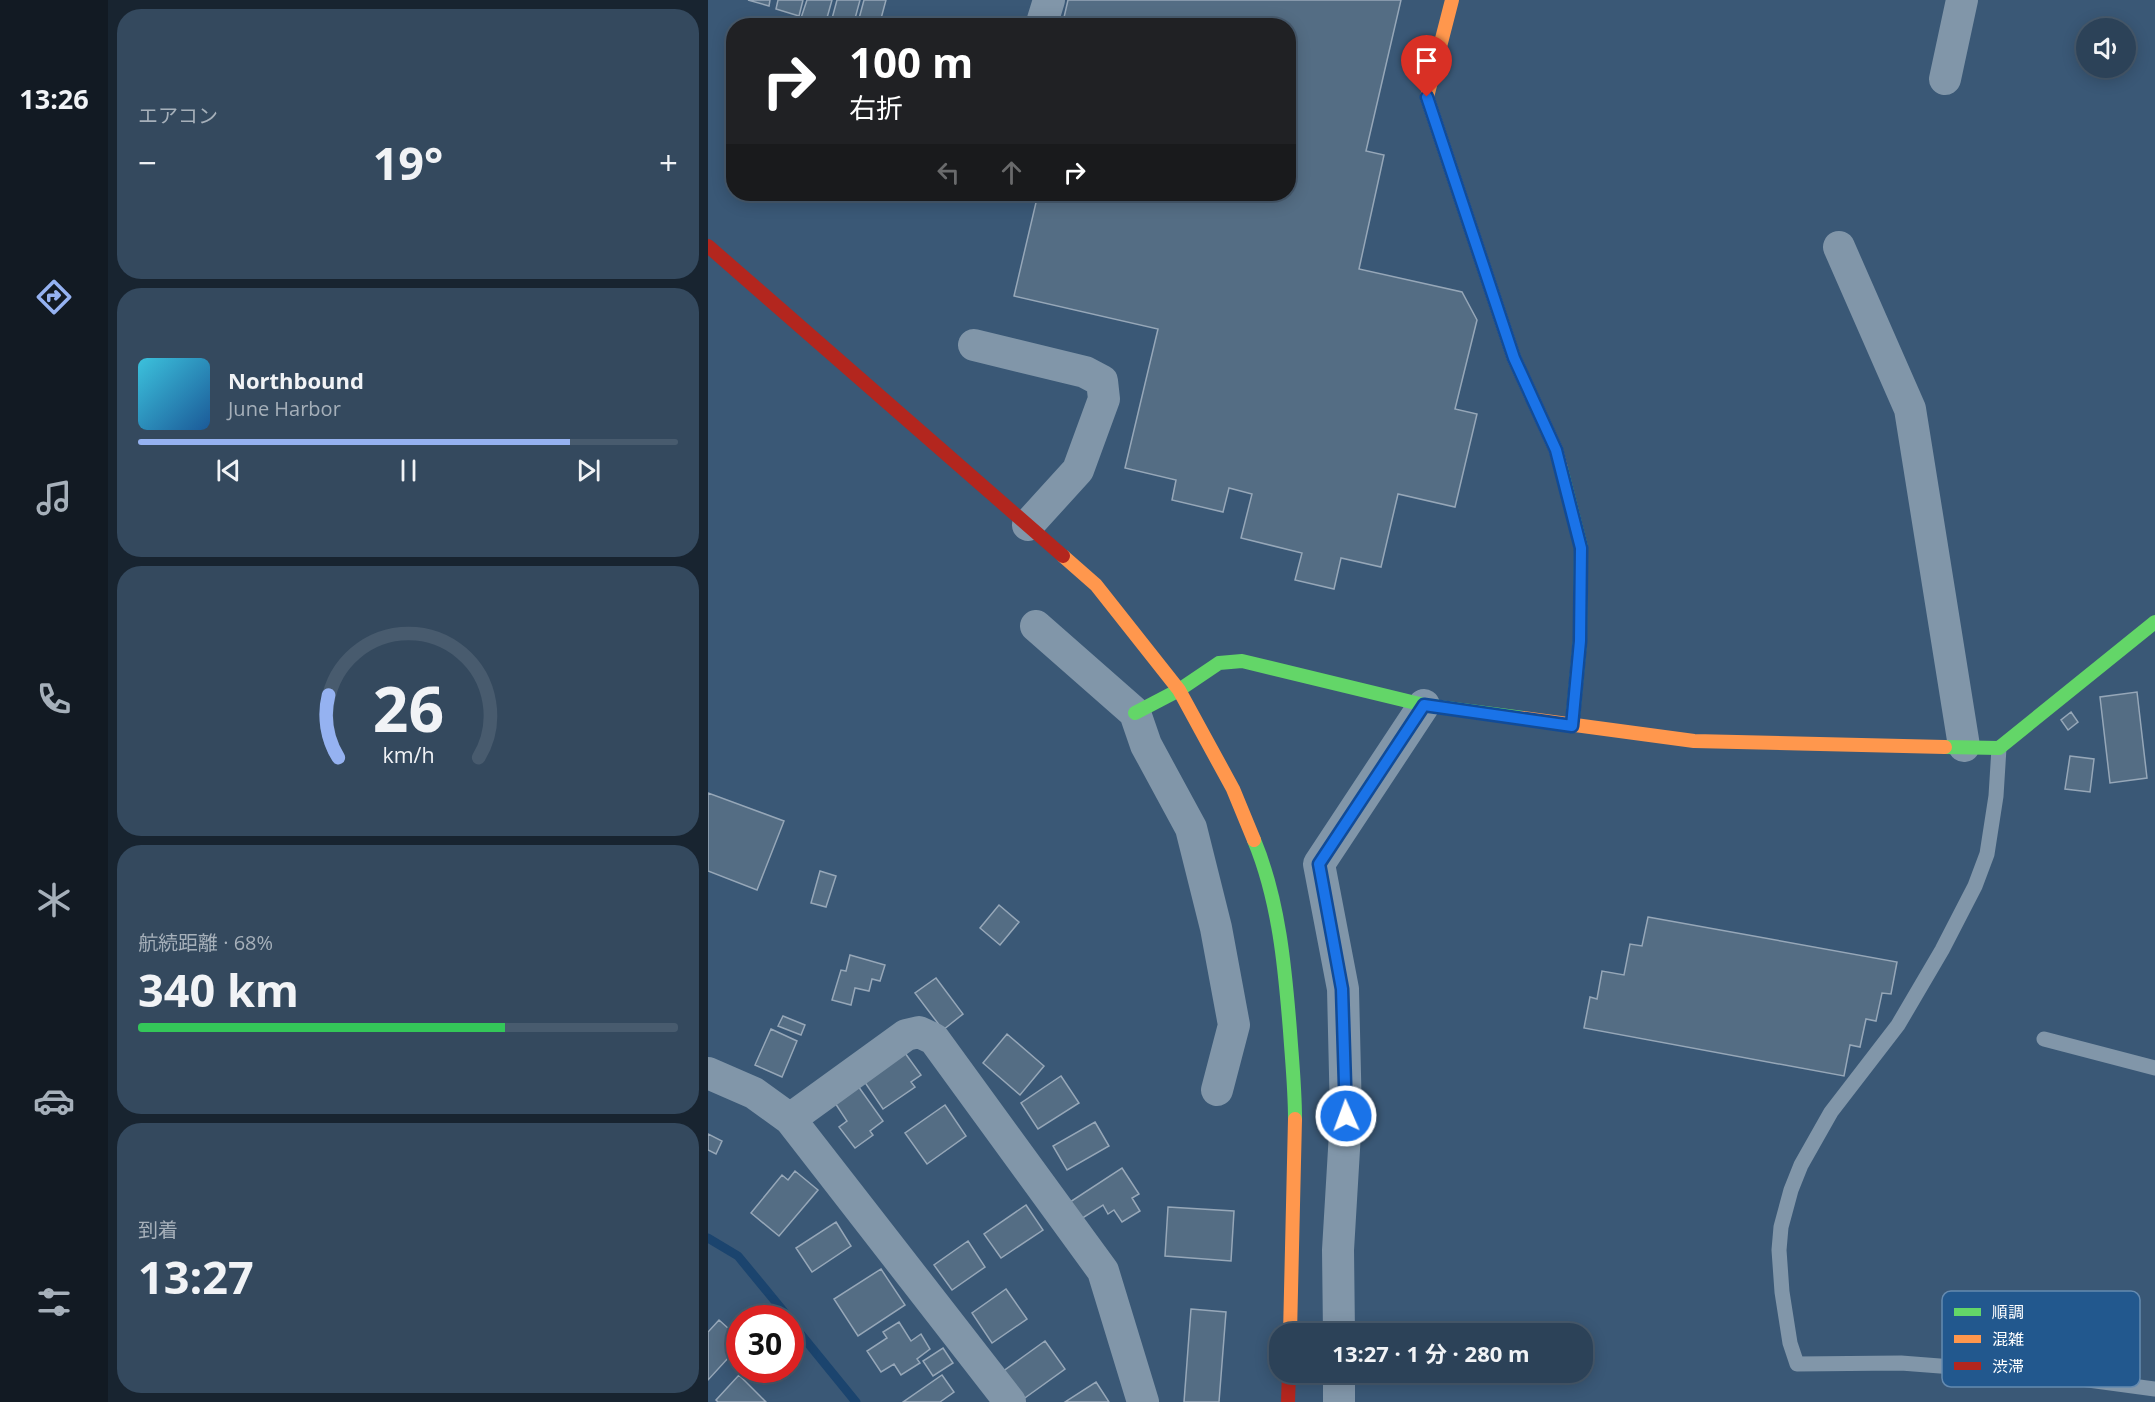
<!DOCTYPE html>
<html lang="ja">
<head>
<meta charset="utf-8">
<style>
  body { margin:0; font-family:"Open Sans","Noto Sans JP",sans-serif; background:#34495e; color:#f1f3f6; height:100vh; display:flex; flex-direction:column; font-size:22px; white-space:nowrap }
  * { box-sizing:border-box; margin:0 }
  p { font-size:20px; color:#a6b0ba }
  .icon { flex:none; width:33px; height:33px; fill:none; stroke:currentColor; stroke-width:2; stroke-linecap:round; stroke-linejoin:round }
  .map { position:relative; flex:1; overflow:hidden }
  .details { display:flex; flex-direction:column; gap:9px; padding:9px; background:#182430; width:600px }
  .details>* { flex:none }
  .banner { position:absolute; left:18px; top:18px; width:570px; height:183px; border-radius:24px; box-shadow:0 3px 15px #0003,0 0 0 2px #485b6e; background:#202124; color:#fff; overflow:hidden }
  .controls { position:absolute; left:1368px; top:18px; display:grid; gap:12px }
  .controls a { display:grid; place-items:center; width:60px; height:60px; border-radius:50%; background:#2c4258; box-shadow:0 3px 15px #0003,0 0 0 2px #485b6e; font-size:30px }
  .speed { position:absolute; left:18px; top:1305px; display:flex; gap:12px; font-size:30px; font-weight:700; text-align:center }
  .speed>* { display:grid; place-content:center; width:78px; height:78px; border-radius:50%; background:#2c4258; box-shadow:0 3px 15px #0003,0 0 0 2px #485b6e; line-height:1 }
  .speed .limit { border:9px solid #d22; background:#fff; color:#111 }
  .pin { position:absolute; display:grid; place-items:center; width:51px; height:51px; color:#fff; margin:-62px -26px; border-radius:50% 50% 50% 0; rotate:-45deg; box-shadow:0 0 6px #0007 }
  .pin .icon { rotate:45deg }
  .me { position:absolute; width:66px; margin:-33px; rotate:358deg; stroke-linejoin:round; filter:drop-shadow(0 0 4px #0008) }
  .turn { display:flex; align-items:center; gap:21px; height:126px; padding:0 24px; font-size:27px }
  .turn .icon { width:78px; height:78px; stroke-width:2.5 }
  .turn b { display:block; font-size:42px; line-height:51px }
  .lanes { display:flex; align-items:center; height:57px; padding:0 24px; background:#0003; justify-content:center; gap:30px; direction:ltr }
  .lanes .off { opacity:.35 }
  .big { font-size:45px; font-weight:700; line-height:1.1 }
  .details .widget { flex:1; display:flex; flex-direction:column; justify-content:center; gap:9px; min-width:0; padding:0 21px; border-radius:24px; background:#34495e }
  .details .dial { align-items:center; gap:0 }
  .dial svg { height:156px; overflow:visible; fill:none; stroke:#485b6e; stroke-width:7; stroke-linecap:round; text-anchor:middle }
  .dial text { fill:#f1f3f6; stroke:none }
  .song { display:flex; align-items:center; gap:18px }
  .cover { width:72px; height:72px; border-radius:9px; background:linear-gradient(135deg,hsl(190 70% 55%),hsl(210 70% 35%)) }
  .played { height:6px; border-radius:3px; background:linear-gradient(90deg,#95b2f1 80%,#485b6e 80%) }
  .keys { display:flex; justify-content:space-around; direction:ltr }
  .heat { display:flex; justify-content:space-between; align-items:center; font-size:33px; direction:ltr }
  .charge { height:9px; border-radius:4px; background:linear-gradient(90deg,#34c759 68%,#485b6e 0) }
  .trip { position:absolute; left:561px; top:1323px; width:324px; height:60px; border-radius:24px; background:#2c4258; box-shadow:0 3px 15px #0003,0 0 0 2px #485b6e; font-weight:700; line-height:60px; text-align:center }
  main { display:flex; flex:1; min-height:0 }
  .dock { display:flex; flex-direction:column; width:108px; justify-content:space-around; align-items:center; background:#121a23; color:#a6b0ba }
  .dock .icon { width:42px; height:42px }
  .dock .on { color:#95b2f1 }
  .dock b { font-size:27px; color:#f1f3f6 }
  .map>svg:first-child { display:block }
</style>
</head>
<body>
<main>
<nav class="dock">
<b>13:26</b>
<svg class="icon on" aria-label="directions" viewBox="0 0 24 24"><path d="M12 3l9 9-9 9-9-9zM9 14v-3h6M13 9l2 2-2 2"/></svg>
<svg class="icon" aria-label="music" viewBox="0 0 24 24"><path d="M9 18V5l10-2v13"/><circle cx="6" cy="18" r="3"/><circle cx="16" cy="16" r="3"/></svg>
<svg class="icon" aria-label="phone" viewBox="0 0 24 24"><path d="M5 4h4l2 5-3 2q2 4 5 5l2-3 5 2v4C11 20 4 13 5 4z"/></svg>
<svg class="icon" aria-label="climate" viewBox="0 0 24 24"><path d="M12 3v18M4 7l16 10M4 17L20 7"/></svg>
<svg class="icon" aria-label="car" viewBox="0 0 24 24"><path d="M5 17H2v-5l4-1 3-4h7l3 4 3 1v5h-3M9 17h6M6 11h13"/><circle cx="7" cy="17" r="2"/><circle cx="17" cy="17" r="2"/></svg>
<svg class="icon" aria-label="filters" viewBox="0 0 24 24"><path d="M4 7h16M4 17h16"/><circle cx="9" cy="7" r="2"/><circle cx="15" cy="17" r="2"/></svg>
</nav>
<section class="details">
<div class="widget"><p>エアコン</p>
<div class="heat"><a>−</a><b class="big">19°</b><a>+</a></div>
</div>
<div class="widget">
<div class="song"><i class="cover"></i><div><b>Northbound</b><p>June Harbor</p></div></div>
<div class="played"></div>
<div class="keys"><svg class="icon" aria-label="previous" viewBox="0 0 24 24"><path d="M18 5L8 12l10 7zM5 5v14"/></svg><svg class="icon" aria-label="pause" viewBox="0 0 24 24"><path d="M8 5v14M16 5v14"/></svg><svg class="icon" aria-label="next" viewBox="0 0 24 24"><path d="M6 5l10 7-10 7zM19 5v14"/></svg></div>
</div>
<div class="widget dial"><svg viewBox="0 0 100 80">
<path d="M14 69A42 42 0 1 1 86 69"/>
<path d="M14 69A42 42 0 0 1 9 37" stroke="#95b2f1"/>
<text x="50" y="56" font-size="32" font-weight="700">26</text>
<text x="50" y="72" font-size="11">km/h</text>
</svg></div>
<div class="widget"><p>航続距離 · 68%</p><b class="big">340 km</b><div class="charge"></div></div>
<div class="widget"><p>到着</p><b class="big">13:27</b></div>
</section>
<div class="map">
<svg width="1447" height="1402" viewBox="0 0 1447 1402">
  <rect width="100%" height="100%" fill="#3a5876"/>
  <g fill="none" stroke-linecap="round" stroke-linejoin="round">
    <path stroke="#1b446e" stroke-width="9" d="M 0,1238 L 30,1256 L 81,1318
      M 82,1321 L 148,1402"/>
  </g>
  <path fill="#546d84" stroke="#96a7b8" stroke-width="1.5" d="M 40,0 L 62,0 L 61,6 Z
    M 70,0 L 95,0 L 91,16 L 68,9 Z
    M 99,0 L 124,0 L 117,25 L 93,18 Z
    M 129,0 L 152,0 L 145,26 L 122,26 Z
    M 156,0 L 178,0 L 171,26 L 149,26 Z
    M 360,0 L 693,0 L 658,151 L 676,155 L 651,269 L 754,292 L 769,320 L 747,409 L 769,414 L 747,507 L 690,494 L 673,567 L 633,558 L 626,589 L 587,580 L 594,553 L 533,538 L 544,494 L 521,488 L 515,512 L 464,500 L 468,480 L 417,468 L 450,329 L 306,296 L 330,194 L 580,194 L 580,26 L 354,26 Z
    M 1429,692 L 1439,778 L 1402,783 L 1392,697 Z
    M 1363,712 L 1370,722 L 1360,730 L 1353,720 Z
    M 1362,756 L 1386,759 L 1382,792 L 1357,789 Z
    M 0,793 L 76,821 L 49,890 L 0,871 Z
    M 112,871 L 128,876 L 118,907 L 103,903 Z
    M 291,905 L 311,922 L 292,945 L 272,928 Z
    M 940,917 L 1189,962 L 1183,994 L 1174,993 L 1168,1021 L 1158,1019 L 1152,1047 L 1142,1045 L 1136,1076 L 876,1028 L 882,997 L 889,999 L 894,971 L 916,975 L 922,944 L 934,946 Z
    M 142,955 L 177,965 L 172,981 L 164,979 L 161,991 L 147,988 L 143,1005 L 124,1000 L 133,970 L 138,971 Z
    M 228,978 L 255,1014 L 235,1030 L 207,993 Z
    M 75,1016 L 97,1025 L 93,1035 L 70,1026 Z
    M 63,1029 L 89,1041 L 74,1077 L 47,1065 Z
    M 299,1034 L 336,1066 L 312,1095 L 275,1063 Z
    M 197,1053 L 213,1075 L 203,1082 L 207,1087 L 175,1109 L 156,1081 Z
    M 353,1076 L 371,1103 L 330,1129 L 313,1103 Z
    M 150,1086 L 175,1121 L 162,1131 L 165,1135 L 147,1148 L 131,1127 L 139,1121 L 127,1103 Z
    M 237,1105 L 258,1136 L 219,1164 L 197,1133 Z
    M 387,1122 L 401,1146 L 359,1170 L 345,1146 Z
    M 0,1134 L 14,1141 L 8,1154 L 0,1150 Z
    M 414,1168 L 431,1194 L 424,1198 L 432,1211 L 414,1222 L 406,1210 L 400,1214 L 395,1205 L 373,1219 L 362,1202 Z
    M 87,1171 L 110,1190 L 71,1236 L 43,1213 L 74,1175 L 80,1180 Z
    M 318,1205 L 335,1230 L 293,1258 L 276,1234 Z
    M 460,1207 L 526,1211 L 523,1261 L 457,1256 Z
    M 128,1222 L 143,1246 L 104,1272 L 88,1248 Z
    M 260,1241 L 277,1267 L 244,1290 L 226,1265 Z
    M 173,1269 L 197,1305 L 150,1336 L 126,1299 Z
    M 298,1289 L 319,1319 L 284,1343 L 264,1313 Z
    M 483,1309 L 518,1312 L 511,1402 L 476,1402 Z
    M 11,1320 L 32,1339 L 32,1345 L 0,1380 L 0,1332 Z
    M 191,1322 L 203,1341 L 213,1334 L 222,1349 L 209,1359 L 212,1363 L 193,1375 L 186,1364 L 173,1372 L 159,1351 L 179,1338 L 175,1332 Z
    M 337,1341 L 357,1369 L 314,1400 L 294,1372 Z
    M 235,1348 L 245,1363 L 225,1376 L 215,1361 Z
    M 31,1375 L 58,1402 L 10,1402 L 8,1400 Z
    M 234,1375 L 246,1392 L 232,1402 L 195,1402 Z
    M 388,1382 L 401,1402 L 357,1402 Z"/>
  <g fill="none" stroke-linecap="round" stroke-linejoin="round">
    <path stroke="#8196a9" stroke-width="15" d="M 1291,748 L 1288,796 L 1279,854 L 1267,886 L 1234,950 L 1190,1025 L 1123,1112 L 1093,1165 L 1083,1190 L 1073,1227 L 1071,1250 L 1074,1292 L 1082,1343 L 1089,1364 L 1193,1363 L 1336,1374 L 1447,1389
      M 1336,1039 L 1447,1068"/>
    <path stroke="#8196a9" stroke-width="32" d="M 333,26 L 341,0
      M 1237,79 L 1254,0
      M 1131,247 L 1202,409 L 1256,746
      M 266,345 L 377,372 L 394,381 L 396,399 L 370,470 L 320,525
      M 328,626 L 427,713 L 438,745 L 483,828 L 508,928 L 526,1025 L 509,1090
      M 0,1073 L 46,1093 L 82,1119 L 302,1402
      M 82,1119 L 198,1035 L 211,1032 L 226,1039 L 395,1271 L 435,1402
      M 631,1334 L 630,1250 L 638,1116 L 635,989 L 611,864 L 716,705
      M 631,1372 L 631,1402"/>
    <path stroke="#63d668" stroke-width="14" d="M 853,468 L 873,547 L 872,641 L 864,726
      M 427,713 L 471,690 L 511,663 L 534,661 L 716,705 L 815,718
      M 1237,747 L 1291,748 L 1447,622
      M 546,840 C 571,900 577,968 582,1031 C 584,1060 587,1089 587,1119"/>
    <path stroke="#ff974d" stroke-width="14" d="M 744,0 L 719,97 L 806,358 L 848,450 L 853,468
      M 355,556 L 388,585 L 471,690 L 525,789 L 546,840
      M 815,718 L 986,741 L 1237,747
      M 582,1334 L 587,1119"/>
    <path stroke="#b3261e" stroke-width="14" d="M 0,246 L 355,556
      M 580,1402 L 581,1372"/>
  </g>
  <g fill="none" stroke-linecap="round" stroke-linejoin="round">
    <g stroke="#114b97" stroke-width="15">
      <path id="route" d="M 638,1116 L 634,989 L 611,864 L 716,705 L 864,726 L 872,641 L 873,548 L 848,450 L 806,358 L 719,97"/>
    </g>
    <use href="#route" stroke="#1a73e8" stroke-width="10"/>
  </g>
  <rect x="1234" y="1291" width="198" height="96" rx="9" fill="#22588e" stroke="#648ab0" stroke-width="1.5"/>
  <rect x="1246" y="1308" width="27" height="8" fill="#63d668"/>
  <rect x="1246" y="1335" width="27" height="8" fill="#ff974d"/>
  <rect x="1246" y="1362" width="27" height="8" fill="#b3261e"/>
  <g font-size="16" fill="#fff">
    <text x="1284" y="1318">順調</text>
    <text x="1284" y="1345">混雑</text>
    <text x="1284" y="1372">渋滞</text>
  </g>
</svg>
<div class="controls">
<a><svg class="icon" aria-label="sound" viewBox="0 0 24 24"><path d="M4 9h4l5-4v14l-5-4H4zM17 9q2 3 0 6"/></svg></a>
</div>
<div class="speed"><div class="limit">30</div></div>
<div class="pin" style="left:719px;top:97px;background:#d93025"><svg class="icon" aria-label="arrive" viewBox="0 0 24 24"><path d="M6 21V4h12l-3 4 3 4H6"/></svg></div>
<svg class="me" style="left:638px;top:1116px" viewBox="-20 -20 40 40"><circle r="17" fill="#1a73e8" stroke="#fff" stroke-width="3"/><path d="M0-11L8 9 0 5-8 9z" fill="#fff"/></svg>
<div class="trip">13:27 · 1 分 · 280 m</div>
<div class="banner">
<div class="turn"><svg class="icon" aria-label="right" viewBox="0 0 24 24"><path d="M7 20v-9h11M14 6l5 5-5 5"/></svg><div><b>100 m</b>右折</div></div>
<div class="lanes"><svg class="icon off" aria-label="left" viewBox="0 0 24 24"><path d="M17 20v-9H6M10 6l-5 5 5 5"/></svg><svg class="icon off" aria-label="ahead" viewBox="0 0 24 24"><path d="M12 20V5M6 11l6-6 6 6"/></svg><svg class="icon" aria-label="right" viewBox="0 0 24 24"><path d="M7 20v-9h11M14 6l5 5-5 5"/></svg></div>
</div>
</div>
</main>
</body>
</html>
